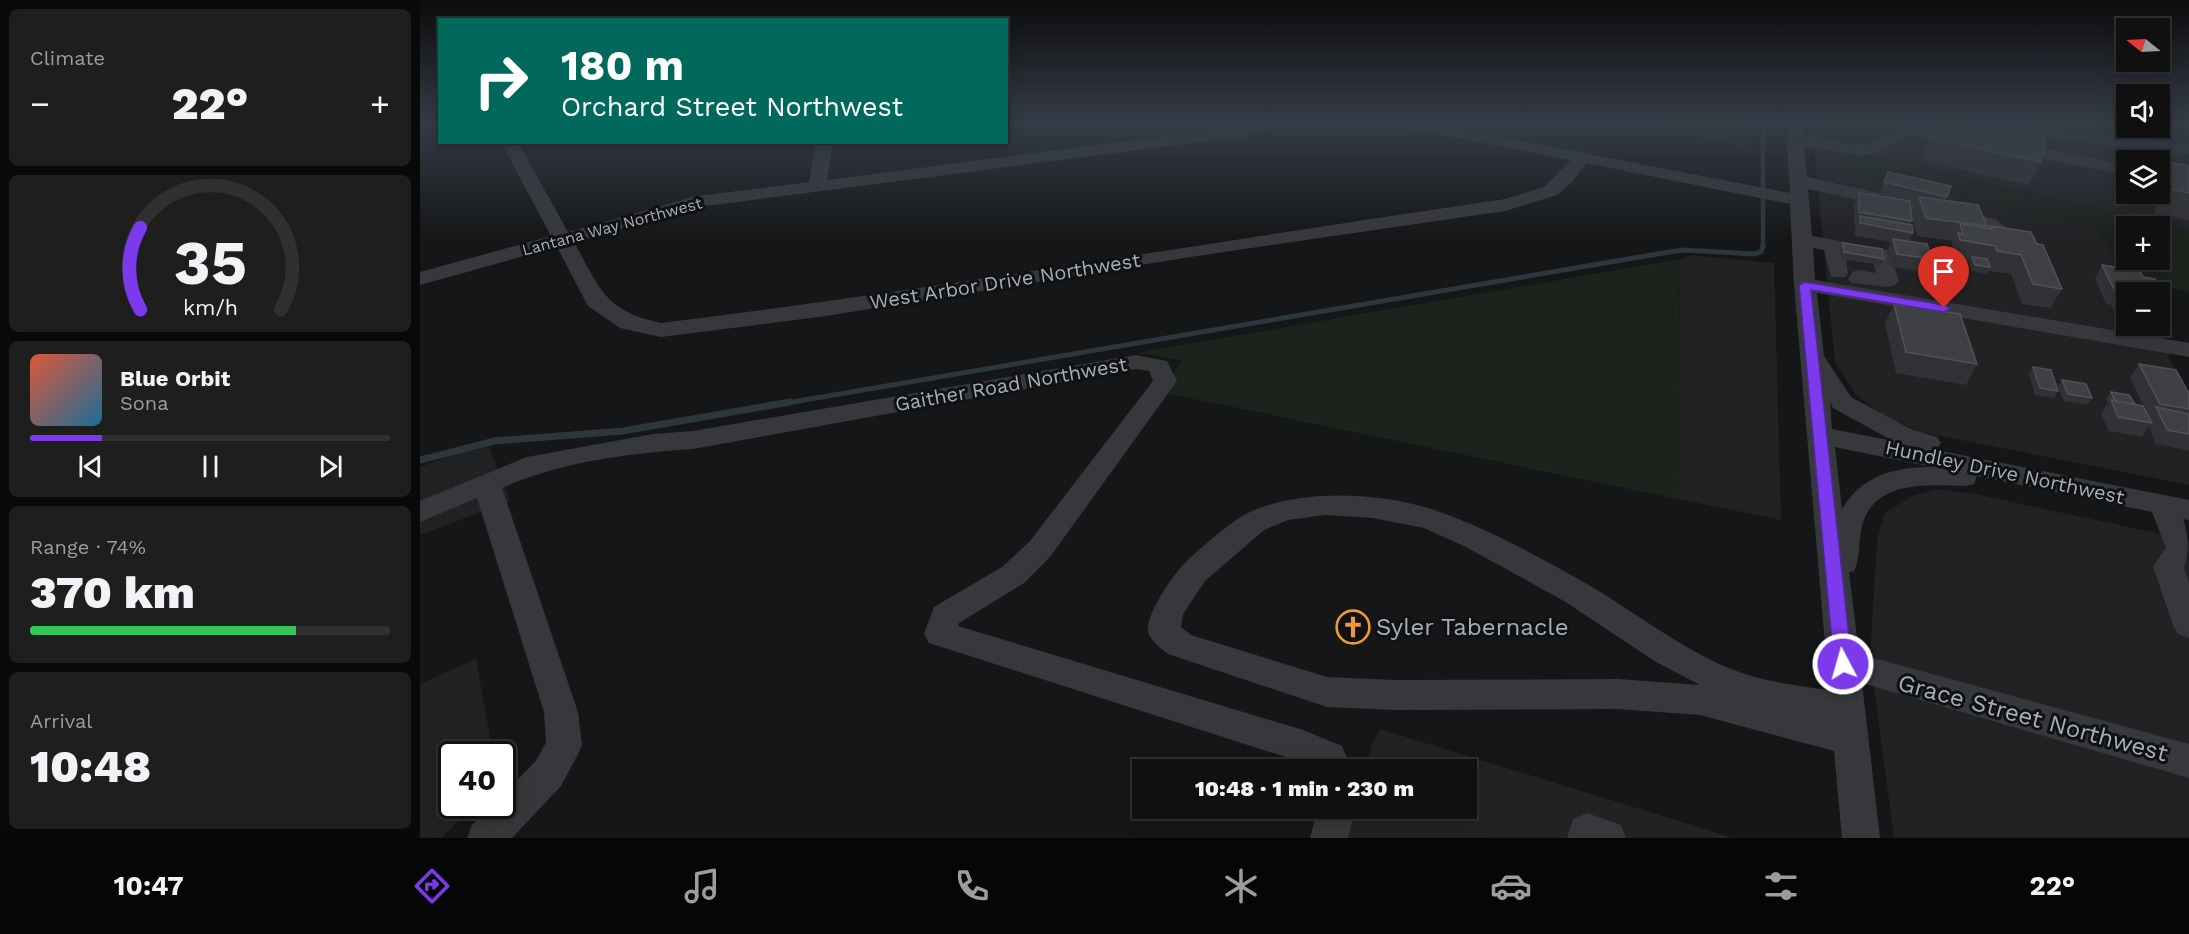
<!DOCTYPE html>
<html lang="en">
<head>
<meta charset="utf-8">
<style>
  body { margin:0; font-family:"Work Sans",sans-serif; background:#1e1e1f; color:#f1f3f6; height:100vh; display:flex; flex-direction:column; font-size:22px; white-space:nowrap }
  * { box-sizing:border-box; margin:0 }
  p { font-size:20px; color:#9c9d9f }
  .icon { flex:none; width:33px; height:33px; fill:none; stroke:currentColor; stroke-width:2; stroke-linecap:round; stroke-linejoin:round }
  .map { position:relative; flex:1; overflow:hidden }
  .side { display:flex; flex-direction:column; gap:9px; padding:9px; background:#090909; width:420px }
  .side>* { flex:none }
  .top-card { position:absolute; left:18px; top:18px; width:570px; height:126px; border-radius:0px; box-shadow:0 3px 15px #0003,0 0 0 2px #303031; background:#00695c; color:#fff; overflow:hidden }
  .needle { width:39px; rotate:288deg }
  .buttons { position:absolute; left:1696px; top:18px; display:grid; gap:12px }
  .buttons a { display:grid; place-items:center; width:54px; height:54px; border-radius:0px; background:#101011; box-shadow:0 3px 15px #0003,0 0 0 2px #303031; font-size:30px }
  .speed { position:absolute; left:18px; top:741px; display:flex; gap:12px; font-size:30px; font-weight:700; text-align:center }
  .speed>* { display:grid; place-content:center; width:78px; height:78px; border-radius:50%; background:#101011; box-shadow:0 3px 15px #0003,0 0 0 2px #303031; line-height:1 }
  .speed .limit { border:3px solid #111; border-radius:9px; background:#fff; color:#111 }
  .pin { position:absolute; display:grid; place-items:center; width:51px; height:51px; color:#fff; margin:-62px -26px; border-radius:50% 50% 50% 0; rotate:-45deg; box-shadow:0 0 6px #0007 }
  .pin .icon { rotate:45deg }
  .me { position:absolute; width:66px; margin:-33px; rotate:354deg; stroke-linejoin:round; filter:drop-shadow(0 0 4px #0008) }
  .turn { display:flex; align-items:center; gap:21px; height:126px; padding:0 24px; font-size:27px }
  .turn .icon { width:78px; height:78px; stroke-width:2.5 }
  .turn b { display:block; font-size:42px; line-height:51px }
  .big { font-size:45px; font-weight:800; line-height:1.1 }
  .side .widget { flex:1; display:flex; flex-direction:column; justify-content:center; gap:9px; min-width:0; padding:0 21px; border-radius:9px; background:#1e1e1f }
  .side .dial { align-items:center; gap:0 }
  .dial svg { height:156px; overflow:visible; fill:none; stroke:#303031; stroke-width:7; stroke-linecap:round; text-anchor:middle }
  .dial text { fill:#f1f3f6; stroke:none }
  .song { display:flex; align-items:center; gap:18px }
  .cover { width:72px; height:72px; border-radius:9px; background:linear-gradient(135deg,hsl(10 70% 55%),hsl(200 70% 35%)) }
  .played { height:6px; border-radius:3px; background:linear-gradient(90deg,#7c3aed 20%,#303031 20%) }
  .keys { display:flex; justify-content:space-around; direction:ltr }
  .heat { display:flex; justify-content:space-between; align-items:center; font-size:33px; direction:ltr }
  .charge { height:9px; border-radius:4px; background:linear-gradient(90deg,#34c759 74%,#303031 0) }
  .trip { position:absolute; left:712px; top:759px; width:345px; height:60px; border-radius:0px; background:#101011; box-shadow:0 3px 15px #0003,0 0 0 2px #303031; font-weight:800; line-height:60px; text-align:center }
  .menu { display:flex; height:96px; justify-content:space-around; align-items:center; background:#060607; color:#9c9d9f }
  .menu .icon { width:42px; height:42px }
  .menu .active { color:#7c3aed }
  .menu b { font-size:27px; color:#f1f3f6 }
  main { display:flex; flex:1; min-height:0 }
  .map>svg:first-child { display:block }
</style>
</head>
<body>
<main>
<section class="side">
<div class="widget"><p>Climate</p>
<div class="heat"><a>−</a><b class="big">22°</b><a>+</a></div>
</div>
<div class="widget dial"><svg viewBox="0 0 100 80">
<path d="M14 69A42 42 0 1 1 86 69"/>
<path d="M14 69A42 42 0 0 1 14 27" stroke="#7c3aed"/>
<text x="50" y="56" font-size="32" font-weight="700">35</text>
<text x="50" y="72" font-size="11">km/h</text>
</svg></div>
<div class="widget">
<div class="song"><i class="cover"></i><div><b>Blue Orbit</b><p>Sona</p></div></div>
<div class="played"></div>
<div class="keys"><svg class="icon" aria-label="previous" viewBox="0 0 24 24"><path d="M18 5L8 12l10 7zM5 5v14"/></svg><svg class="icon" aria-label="pause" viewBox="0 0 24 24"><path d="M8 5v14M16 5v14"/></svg><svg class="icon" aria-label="next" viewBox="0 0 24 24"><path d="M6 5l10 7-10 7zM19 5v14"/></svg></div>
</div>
<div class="widget"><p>Range · 74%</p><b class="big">370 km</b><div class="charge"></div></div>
<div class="widget"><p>Arrival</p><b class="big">10:48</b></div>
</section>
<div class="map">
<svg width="1769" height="838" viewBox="0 0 1769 838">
  <rect width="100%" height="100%" fill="#151617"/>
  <path fill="#212224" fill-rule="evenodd" d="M 1215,122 L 1328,122 L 1326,147 Z
    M 1395,122 L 1491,122 L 1769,155 L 1769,230 L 1446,155 L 1415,152 L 1428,174 L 1678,228 L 1706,276 L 1707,326 L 1740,326 L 1740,318 L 1743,322 L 1749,358 L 1769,390 L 1769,485 L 1501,432 L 1463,415 L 1436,395 L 1415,362 L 1394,150 ZM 1707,160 L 1740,160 L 1740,194 L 1707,194 Z
    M 1575,122 L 1707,122 L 1707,128 L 1740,128 L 1740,122 L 1769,122 L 1769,145 Z
    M 1271,255 L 1354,263 L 1361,520 L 1258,499 L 1260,259 Z
    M 69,447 L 90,501 L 0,535 L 0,467 L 33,455 Z
    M 1517,489 L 1555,494 L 1769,540 L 1769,838 L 1474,838 L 1450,657 L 1457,541 L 1465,513 L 1492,496 Z
    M 56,659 L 73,754 L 32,754 L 32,806 L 54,806 L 21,838 L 0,838 L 0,684 Z
    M 960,729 L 1314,838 L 928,838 L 936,809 L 1047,808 L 1047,770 L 946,769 L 952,745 Z"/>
  <path fill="#1c221c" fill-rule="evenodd" d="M 1415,152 L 1446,155 L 1769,230 L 1769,292 L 1706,276 L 1678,228 L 1428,174 ZM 1707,226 L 1740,226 L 1740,260 L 1707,260 Z
    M 1260,259 L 1258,499 L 745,393 L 761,360 L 716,353 Z"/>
  <path fill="#2c363b" d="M 1491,122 L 1575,122 L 1769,145 L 1769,155 Z"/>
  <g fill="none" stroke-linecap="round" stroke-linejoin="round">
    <path stroke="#2c363b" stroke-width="4.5" d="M 1343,248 L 1343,122"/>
    <path stroke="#2c363b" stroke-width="5" d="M 361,404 L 1243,253 L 1263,250 L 1334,254 L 1341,252 L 1343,246"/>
    <path stroke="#2c363b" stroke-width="7" d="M 0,460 L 75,441 L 203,431 L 370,402"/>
    <path fill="#37383c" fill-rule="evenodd" d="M 837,122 L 859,122 L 857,125 L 826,136 L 278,207 L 154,242 C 180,289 185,311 241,323 C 523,288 804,240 1085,199 L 1124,187 L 1151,160 L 982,127 L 974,122 L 1004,122 L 1370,193 L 1366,122 L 1382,122 L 1383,135 L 1439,145 L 1446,144 L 1485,125 L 1551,134 L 1553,138 L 1551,142 L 1545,143 L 1488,135 L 1456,153 L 1439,155 L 1384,146 L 1387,177 L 1576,219 L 1595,235 L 1592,239 C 1579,242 1572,235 1562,227 L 1388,189 L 1392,236 L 1469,250 L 1479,281 L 1475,285 L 1468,287 L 1432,283 L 1428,279 L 1432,272 L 1439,270 L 1456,273 L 1453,258 L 1425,254 L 1428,273 L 1425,277 L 1411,277 L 1404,250 L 1393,248 L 1395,280 L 1769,343 L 1769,357 L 1397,293 L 1404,356 L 1431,397 L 1491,429 L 1517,437 L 1521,443 L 1516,450 L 1769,500 L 1769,520 L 1763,519 C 1769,534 1769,554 1764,568 L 1769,582 L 1769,638 L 1758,634 L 1753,625 L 1733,566 L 1746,548 L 1732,512 L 1557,476 L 1554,484 L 1544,486 C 1507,485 1454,480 1442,526 C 1438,541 1441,557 1434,571 L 1429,572 L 1439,654 L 1769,744 L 1769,778 L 1442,683 L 1460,838 L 1422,838 L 1414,751 L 1280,715 L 1198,709 L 975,710 L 907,707 L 748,654 C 742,649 729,640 728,631 C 726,614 753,575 764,564 C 779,549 807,525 824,515 C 876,487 966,492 1020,512 C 1070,530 1120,557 1167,584 C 1215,612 1260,648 1311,669 C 1341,681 1377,686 1409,690 L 1374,285 L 1370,204 L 1166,163 L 1152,182 L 1137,195 L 1085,211 L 770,257 L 406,316 L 241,337 L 200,328 L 168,306 L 137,247 L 0,285 L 0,272 L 131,236 L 81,142 L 98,142 L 148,232 L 277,196 L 389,182 L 396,142 L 413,142 L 407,180 L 823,126 ZM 1410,402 L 1413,408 L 1473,441 L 1412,429 ZM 1415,447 L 1512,467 C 1475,467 1442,475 1422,509 ZM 905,515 L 953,518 L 1004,528 L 1044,546 L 1144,601 L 1236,662 L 1280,685 L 1198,679 L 975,680 L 907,677 L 771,635 L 761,627 L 763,614 L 785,581 L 844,530 L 868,520 Z
      M 1590,142 L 1707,165 L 1707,175 L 1584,151 L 1582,147 L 1584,143 Z
      M 716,355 L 747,361 L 757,381 L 630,557 L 604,583 L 539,623 L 538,626 L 883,730 L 922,746 L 932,770 L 896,770 L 875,760 L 509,643 L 504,634 L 514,607 L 582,567 L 610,541 L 733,381 L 729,371 L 716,369 L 273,449 C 210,453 140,462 82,488 L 158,712 L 162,745 L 157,756 L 141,786 L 92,838 L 47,838 L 52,825 L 72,806 L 82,806 L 82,795 L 115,762 L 126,743 L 124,712 L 57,498 L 0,522 L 0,501 L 107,457 L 233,434 L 273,431 Z
      M 898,808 L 936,808 L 928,838 L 890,838 Z
      M 1167,813 L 1201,825 L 1206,838 L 1147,838 L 1153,819 Z"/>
  </g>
  <path fill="#313235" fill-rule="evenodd" d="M 1517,122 L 1621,162 L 1609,185 L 1500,160 Z
    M 1750,162 L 1769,166 L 1769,220 L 1735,213 L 1736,194 L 1740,194 L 1740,178 Z
    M 1468,172 L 1531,186 L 1525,201 L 1567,226 L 1566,228 L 1569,228 L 1570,226 L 1617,244 L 1642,289 L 1630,308 L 1602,304 L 1591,274 L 1568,271 L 1567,274 L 1551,271 L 1549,262 L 1531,259 L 1529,251 L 1532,245 L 1532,241 L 1497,236 L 1492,218 L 1492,221 L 1490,225 L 1493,233 L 1489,242 L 1512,259 L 1505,272 L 1471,267 L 1467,252 L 1471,242 L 1435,236 L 1435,228 L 1436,225 L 1434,224 L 1434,205 L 1439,193 L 1479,200 L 1459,195 ZM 1490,202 L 1496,204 L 1491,214 Z
    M 1423,243 L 1464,259 L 1461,265 L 1421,259 L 1420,249 Z
    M 1682,265 L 1720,271 L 1723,277 L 1735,279 L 1747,300 L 1740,310 L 1740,292 L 1707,292 L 1707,314 L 1694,312 L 1691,305 L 1686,304 L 1675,278 Z
    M 1474,304 L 1557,364 L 1546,385 L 1476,373 L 1465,323 Z
    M 1719,364 L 1769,394 L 1769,451 L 1736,444 L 1729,427 L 1722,437 L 1689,431 L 1681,414 L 1688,403 L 1686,399 L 1691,392 L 1715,404 L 1729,417 L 1710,378 Z
    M 1613,367 L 1638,391 L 1634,398 L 1615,395 L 1609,374 Z
    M 1642,380 L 1672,398 L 1667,405 L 1644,401 L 1638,387 Z"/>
  <path fill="#3e4043" stroke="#4e5155" stroke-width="1.5" d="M 1517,122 L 1547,122 L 1626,138 L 1621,162 L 1509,138 Z
    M 1750,162 L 1769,166 L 1769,193 L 1750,189 Z
    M 1468,172 L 1531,186 L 1527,197 L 1464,182 Z
    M 1439,193 L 1490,201 L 1492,221 L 1439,212 Z
    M 1499,197 L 1558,205 L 1567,226 L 1506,218 Z
    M 1440,216 L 1492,225 L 1493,233 L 1440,223 Z
    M 1540,224 L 1572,229 L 1570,226 L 1611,232 L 1617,244 L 1623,245 L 1642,289 L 1613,284 L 1601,255 L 1577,251 L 1575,246 L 1540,240 L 1538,233 L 1543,234 Z
    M 1473,239 L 1507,244 L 1512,259 L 1477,254 Z
    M 1423,243 L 1462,249 L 1464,259 L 1424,252 Z
    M 1552,257 L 1567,259 L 1570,267 L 1555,265 Z
    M 1682,265 L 1720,271 L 1723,277 L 1735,279 L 1747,300 L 1740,298 L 1740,292 L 1707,292 L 1707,299 L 1703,298 L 1699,292 L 1695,291 Z
    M 1474,304 L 1540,314 L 1557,364 L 1486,352 Z
    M 1719,364 L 1756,370 L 1769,394 L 1769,409 L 1740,404 Z
    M 1613,367 L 1631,370 L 1638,391 L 1620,388 Z
    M 1642,380 L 1666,384 L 1672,398 L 1648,394 Z
    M 1691,392 L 1709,395 L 1715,404 L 1695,401 Z
    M 1691,400 L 1723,406 L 1732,423 L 1698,417 Z
    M 1736,407 L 1769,414 L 1769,434 L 1747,430 Z"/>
  <linearGradient id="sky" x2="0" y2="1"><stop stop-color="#0c0c0d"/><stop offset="0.51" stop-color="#353c47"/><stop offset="1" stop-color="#353c47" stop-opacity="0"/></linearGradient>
  <rect width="1769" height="239" fill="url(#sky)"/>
  <path fill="#7c3aed" stroke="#51269a" stroke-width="1.5" d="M 1385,282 L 1524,305 L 1530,308 L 1524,312 L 1391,290 L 1432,664 L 1429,669 L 1423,672 L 1417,669 L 1414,664 L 1379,285 Z"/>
  <defs>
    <g id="church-ring" transform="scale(1.725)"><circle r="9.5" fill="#101112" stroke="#ee9b37" stroke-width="1.5"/><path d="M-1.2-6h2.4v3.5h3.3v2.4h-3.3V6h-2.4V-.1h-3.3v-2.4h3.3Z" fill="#ee9b37"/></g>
  </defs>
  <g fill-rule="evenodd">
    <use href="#church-ring" x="933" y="627"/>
  </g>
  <g text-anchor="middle" stroke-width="6" stroke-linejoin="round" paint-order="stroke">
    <g font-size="16" fill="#a8aeb7" stroke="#101112">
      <text transform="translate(192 226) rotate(-15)" y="6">Lantana Way Northwest</text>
    </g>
    <g font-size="20" fill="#a8aeb7" stroke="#101112">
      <text transform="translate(585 281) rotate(-9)" y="7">West Arbor Drive Northwest</text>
      <text transform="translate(591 384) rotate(-10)" y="7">Gaither Road Northwest</text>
      <text transform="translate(1585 472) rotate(12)" y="7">Hundley Drive Northwest</text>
    </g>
    <g font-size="24" fill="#a8aeb7" stroke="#101112" text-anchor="start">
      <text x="956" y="635">Syler Tabernacle</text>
    </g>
    <g font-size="24" fill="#a8aeb7" stroke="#101112">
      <text transform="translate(1613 718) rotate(15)" y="8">Grace Street Northwest</text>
    </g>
  </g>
</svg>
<div class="buttons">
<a><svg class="needle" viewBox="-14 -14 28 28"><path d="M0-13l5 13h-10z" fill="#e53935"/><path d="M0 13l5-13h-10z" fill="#9c9d9f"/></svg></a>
<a><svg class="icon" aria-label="sound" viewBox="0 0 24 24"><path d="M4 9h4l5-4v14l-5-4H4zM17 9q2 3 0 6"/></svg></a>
<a><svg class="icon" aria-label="layers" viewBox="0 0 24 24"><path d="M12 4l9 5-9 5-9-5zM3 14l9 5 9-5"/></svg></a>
<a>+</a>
<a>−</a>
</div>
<div class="speed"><div class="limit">40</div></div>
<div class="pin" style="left:1524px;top:308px;background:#d93025"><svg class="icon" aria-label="arrive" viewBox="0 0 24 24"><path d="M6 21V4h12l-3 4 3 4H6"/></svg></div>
<svg class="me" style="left:1423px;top:664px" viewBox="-20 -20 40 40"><circle r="17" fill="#7c3aed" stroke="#fff" stroke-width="3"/><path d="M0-11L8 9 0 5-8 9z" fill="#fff"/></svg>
<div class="trip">10:48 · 1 min · 230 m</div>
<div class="top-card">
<div class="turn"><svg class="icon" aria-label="right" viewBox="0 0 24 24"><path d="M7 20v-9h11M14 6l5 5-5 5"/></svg><div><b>180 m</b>Orchard Street Northwest</div></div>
</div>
</div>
</main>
<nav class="menu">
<b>10:47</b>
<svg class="icon active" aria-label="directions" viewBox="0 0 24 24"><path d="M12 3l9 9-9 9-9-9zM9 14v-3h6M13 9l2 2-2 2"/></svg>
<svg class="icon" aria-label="music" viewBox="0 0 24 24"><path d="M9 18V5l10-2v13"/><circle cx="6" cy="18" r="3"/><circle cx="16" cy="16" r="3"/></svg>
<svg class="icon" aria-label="phone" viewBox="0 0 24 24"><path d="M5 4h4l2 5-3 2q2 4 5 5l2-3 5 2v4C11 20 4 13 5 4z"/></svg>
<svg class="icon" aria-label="climate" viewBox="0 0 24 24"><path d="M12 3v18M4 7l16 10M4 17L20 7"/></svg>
<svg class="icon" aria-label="car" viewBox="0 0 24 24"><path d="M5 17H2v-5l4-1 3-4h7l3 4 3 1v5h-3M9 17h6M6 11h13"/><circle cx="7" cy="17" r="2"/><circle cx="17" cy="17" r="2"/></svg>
<svg class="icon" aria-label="filters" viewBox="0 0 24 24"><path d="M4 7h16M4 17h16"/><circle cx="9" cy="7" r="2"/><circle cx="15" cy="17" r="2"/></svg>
<b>22°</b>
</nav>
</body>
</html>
